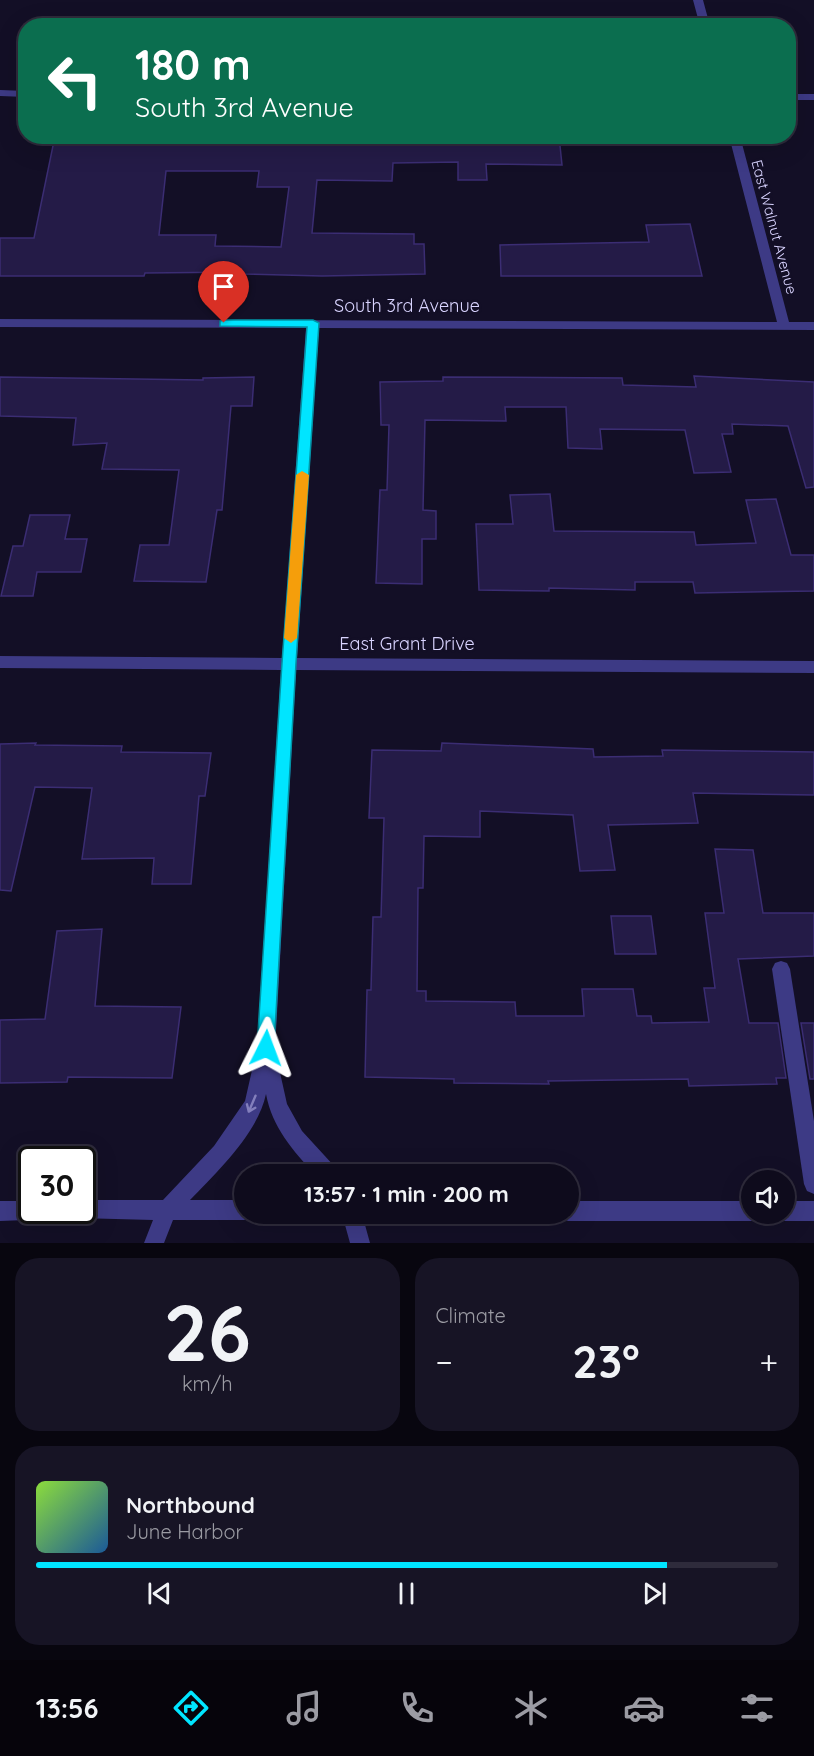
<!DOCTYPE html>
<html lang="en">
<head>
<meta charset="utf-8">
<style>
  body { margin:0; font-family:Quicksand,sans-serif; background:#171425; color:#f1f3f6; height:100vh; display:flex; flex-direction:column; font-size:22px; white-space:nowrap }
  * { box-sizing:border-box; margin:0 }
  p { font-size:20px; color:#9b9ba3 }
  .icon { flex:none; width:33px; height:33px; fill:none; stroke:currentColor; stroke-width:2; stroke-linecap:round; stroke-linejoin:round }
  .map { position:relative; height:1243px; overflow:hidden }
  .side { display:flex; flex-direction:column; gap:15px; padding:15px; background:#08060f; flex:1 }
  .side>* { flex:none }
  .banner { position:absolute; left:18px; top:18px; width:778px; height:126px; border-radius:24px; box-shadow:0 6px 24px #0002,0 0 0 2px #2e2b3b; background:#0b6e4f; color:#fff; overflow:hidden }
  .buttons { position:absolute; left:741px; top:1170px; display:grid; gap:12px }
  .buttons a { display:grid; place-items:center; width:54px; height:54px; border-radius:50%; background:#0e0b1c; box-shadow:0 6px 24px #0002,0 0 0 2px #2e2b3b; font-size:30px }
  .speed { position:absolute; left:18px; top:1146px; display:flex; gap:12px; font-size:30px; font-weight:700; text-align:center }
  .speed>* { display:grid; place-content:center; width:78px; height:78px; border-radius:50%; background:#0e0b1c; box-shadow:0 6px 24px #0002,0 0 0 2px #2e2b3b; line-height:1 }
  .speed .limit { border:3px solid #111; border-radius:9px; background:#fff; color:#111 }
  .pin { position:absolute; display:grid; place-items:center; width:51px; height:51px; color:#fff; margin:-62px -26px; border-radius:50% 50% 50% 0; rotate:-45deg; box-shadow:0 0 6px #0007 }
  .pin .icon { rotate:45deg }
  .me { position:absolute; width:66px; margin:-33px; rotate:3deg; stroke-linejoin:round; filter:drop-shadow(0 0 4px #0008) }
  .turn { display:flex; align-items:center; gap:21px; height:126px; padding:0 18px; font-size:27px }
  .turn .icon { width:78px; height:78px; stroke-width:2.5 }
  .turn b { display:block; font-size:42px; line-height:51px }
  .big { font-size:45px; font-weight:800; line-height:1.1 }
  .side .card { flex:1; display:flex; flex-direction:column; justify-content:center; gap:9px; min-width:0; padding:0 21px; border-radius:24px; background:#171425 }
  .side .dial { align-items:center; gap:0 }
  .dial b { font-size:78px; line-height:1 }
  .song { display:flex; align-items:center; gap:18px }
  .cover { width:72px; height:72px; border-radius:9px; background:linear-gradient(135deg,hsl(90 70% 55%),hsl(210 70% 35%)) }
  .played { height:6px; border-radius:3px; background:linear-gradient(90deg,#00e5ff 85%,#2e2b3b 85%) }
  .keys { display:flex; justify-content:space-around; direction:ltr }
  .heat { display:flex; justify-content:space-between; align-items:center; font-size:33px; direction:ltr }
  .side .tiles { flex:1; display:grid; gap:15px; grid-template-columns:1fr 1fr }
  .card:last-child { grid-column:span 2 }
  .trip { position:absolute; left:234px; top:1164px; width:345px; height:60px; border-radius:30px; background:#0e0b1c; box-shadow:0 6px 24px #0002,0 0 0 2px #2e2b3b; font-weight:800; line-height:60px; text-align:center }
  .dock { display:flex; height:96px; justify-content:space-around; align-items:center; background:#06040b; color:#9b9ba3 }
  .dock .icon { width:42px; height:42px }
  .dock .active { color:#00e5ff }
  .dock b { font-size:27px; color:#f1f3f6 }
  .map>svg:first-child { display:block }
</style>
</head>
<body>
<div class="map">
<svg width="814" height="1243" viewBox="0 0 814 1243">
  <rect width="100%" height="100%" fill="#130f26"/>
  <path fill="#241b47" stroke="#3b2d73" stroke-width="1.5" fill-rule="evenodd" d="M 55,136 L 559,136 L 562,165 L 486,164 L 487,180 L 458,180 L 458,162 L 393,163 L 392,181 L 317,180 L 312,233 L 414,234 L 414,244 L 424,244 L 425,274 L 322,276 L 242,274 L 243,272 L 145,273 L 144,276 L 0,276 L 0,238 L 34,238 ZM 166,171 L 259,171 L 257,187 L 289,187 L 281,247 L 215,246 L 216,235 L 159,235 Z
    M 690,224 L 702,276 L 501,276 L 500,245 L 649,242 L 646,225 Z
    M 694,376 L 814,382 L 814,487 L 806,488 L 788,426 L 732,424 L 733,434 L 722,434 L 731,472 L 694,473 L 685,430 L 600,429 L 602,449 L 568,448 L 566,407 L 505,407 L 506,421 L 425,420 L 423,510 L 436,511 L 436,539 L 422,539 L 422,584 L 376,583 L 380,490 L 387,490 L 389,425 L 381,425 L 380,382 L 443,381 L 443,377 L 622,378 L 623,385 L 696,387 Z
    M 0,377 L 203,380 L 203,378 L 254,377 L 252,406 L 231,406 L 222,510 L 217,510 L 206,582 L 134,581 L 140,545 L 169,545 L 179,470 L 102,469 L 107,443 L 73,445 L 76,418 L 0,416 Z
    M 550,494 L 554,531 L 694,532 L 696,545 L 756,543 L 746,500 L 776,499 L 791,555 L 814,555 L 814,591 L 695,593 L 693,582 L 635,582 L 635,590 L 549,588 L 549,591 L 479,590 L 476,524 L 513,524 L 510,495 Z
    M 30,515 L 70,515 L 65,539 L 87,539 L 81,572 L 37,572 L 33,596 L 1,596 L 13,546 L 23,546 Z
    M 36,743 L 35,745 L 122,746 L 121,752 L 211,753 L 205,796 L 199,796 L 191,884 L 152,884 L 154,858 L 82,859 L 92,788 L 35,787 L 11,891 L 0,890 L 0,744 Z
    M 442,743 L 593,749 L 594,757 L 663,756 L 662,750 L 814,752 L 814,795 L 693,793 L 698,823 L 608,825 L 615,870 L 580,871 L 573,815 L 480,811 L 480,837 L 424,836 L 423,888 L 418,888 L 417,991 L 426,991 L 426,1001 L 515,1002 L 516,1016 L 584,1016 L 582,989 L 633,989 L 637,1016 L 651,1016 L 652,1023 L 709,1022 L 704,988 L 715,988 L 705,913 L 724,913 L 715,849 L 753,850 L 763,913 L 814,913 L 814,956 L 738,959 L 749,1023 L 778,1023 L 786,1078 L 776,1078 L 777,1084 L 689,1086 L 688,1079 L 548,1081 L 549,1084 L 454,1083 L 454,1079 L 365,1077 L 367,990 L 371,990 L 373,917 L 381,917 L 384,818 L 369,818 L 372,750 L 441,751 Z
    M 611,916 L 651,916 L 656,954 L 615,954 Z
    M 102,929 L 95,1006 L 181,1007 L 172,1078 L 68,1077 L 67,1082 L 0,1083 L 0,1020 L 45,1019 L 57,931 Z
    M 801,1023 L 814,1023 L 814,1079 L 810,1079 Z"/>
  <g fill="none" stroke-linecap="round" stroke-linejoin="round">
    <path fill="#3d3a85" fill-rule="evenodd" d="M 781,961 L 787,963 L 790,969 L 814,1121 L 814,1194 L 807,1191 L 804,1184 L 772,969 L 775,963 Z"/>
    <path fill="#3d3a85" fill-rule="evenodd" d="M 693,0 L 703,0 L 710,26 L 700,26 Z
      M 0,90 L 26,91 L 26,97 L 0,96 Z
      M 789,94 L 814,94 L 814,100 L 789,100 Z
      M 729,136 L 740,136 L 789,322 L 814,322 L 814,330 L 319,328 L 297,658 L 814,661 L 814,673 L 296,670 L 275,1050 L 287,1104 L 302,1131 L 335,1167 L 338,1174 L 315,1174 C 293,1151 272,1127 266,1094 C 258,1133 217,1172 190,1200 L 244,1200 L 244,1214 L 253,1214 L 251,1217 L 244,1220 L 173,1220 L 164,1243 L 144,1243 L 153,1220 L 78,1218 L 0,1221 L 0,1201 L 32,1201 L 32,1210 L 82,1210 L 82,1200 L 163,1200 L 214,1146 L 245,1101 L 257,1048 L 281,670 L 0,668 L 0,656 L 282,658 L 306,328 L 0,327 L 0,319 L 777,322 Z
      M 568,1201 L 752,1201 L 752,1214 L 761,1214 L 759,1218 L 752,1221 L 568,1221 L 561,1218 L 559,1214 L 568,1214 Z
      M 784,1201 L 814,1201 L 814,1221 L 784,1221 L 777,1218 L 775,1214 L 784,1214 Z
      M 342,1214 L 362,1214 L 370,1243 L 350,1243 Z"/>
  </g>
  <defs><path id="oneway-shaft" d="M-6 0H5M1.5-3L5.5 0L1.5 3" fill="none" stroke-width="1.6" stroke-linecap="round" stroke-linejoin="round" transform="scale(1.5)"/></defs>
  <use stroke="#837fbc" href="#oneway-shaft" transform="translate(252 1104) rotate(113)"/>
  <path fill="#00e5ff" stroke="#0095a6" stroke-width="1.5" d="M 224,320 L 313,320 L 319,323 L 296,663 L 274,1048 L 272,1053 L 266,1056 L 260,1053 L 257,1048 L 282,663 L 307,327 L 220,326 L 220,321 Z"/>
  <path fill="#f59e0b" d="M 302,471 L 309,475 L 297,638 L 291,643 L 284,638 L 296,475 Z"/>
  <g text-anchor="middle" stroke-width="5" stroke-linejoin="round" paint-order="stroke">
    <g font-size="15" fill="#d9d4ff" stroke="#130f26">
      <text transform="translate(774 227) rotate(75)" y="5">East Walnut Avenue</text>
    </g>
    <g font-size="18" fill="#d9d4ff" stroke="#130f26">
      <text x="407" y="312">South 3rd Avenue</text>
      <text x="407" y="650">East Grant Drive</text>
    </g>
  </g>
</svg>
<div class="buttons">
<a><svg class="icon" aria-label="sound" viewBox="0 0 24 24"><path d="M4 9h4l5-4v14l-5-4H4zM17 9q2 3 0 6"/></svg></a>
</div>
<div class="speed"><div class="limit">30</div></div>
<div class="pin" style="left:224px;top:323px;background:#d93025"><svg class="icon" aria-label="arrive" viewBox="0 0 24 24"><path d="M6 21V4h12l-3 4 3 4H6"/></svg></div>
<svg class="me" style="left:266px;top:1048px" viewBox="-20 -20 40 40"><path d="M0-17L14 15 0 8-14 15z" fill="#00e5ff" stroke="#fff" stroke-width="4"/></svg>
<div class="trip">13:57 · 1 min · 200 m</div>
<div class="banner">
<div class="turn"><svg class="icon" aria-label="left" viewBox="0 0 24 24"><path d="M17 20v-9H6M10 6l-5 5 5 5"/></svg><div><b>180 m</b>South 3rd Avenue</div></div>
</div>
</div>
<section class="side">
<div class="tiles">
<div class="card dial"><b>26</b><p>km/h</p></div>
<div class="card"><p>Climate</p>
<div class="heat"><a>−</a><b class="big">23°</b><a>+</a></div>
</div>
<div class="card">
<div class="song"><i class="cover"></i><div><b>Northbound</b><p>June Harbor</p></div></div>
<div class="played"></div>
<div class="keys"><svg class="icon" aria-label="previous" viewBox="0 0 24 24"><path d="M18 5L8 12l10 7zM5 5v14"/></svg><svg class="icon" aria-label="pause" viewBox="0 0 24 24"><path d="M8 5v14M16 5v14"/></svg><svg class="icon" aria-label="next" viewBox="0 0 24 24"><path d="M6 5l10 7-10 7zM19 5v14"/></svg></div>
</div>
</div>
</section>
<nav class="dock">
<b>13:56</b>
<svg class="icon active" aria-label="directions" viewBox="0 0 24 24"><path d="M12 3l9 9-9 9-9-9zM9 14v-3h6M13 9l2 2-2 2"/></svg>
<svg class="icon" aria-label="music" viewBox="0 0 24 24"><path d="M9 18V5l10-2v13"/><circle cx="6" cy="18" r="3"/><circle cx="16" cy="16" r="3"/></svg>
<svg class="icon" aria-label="phone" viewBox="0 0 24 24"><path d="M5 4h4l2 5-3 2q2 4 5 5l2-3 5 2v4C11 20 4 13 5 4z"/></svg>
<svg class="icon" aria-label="climate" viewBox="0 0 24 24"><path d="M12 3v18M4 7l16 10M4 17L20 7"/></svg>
<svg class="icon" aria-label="car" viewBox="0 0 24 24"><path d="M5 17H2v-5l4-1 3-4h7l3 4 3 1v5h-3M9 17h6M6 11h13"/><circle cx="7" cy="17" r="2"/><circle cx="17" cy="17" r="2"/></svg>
<svg class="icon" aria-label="filters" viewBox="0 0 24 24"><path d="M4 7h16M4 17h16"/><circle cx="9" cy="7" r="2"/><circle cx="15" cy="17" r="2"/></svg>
</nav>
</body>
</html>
